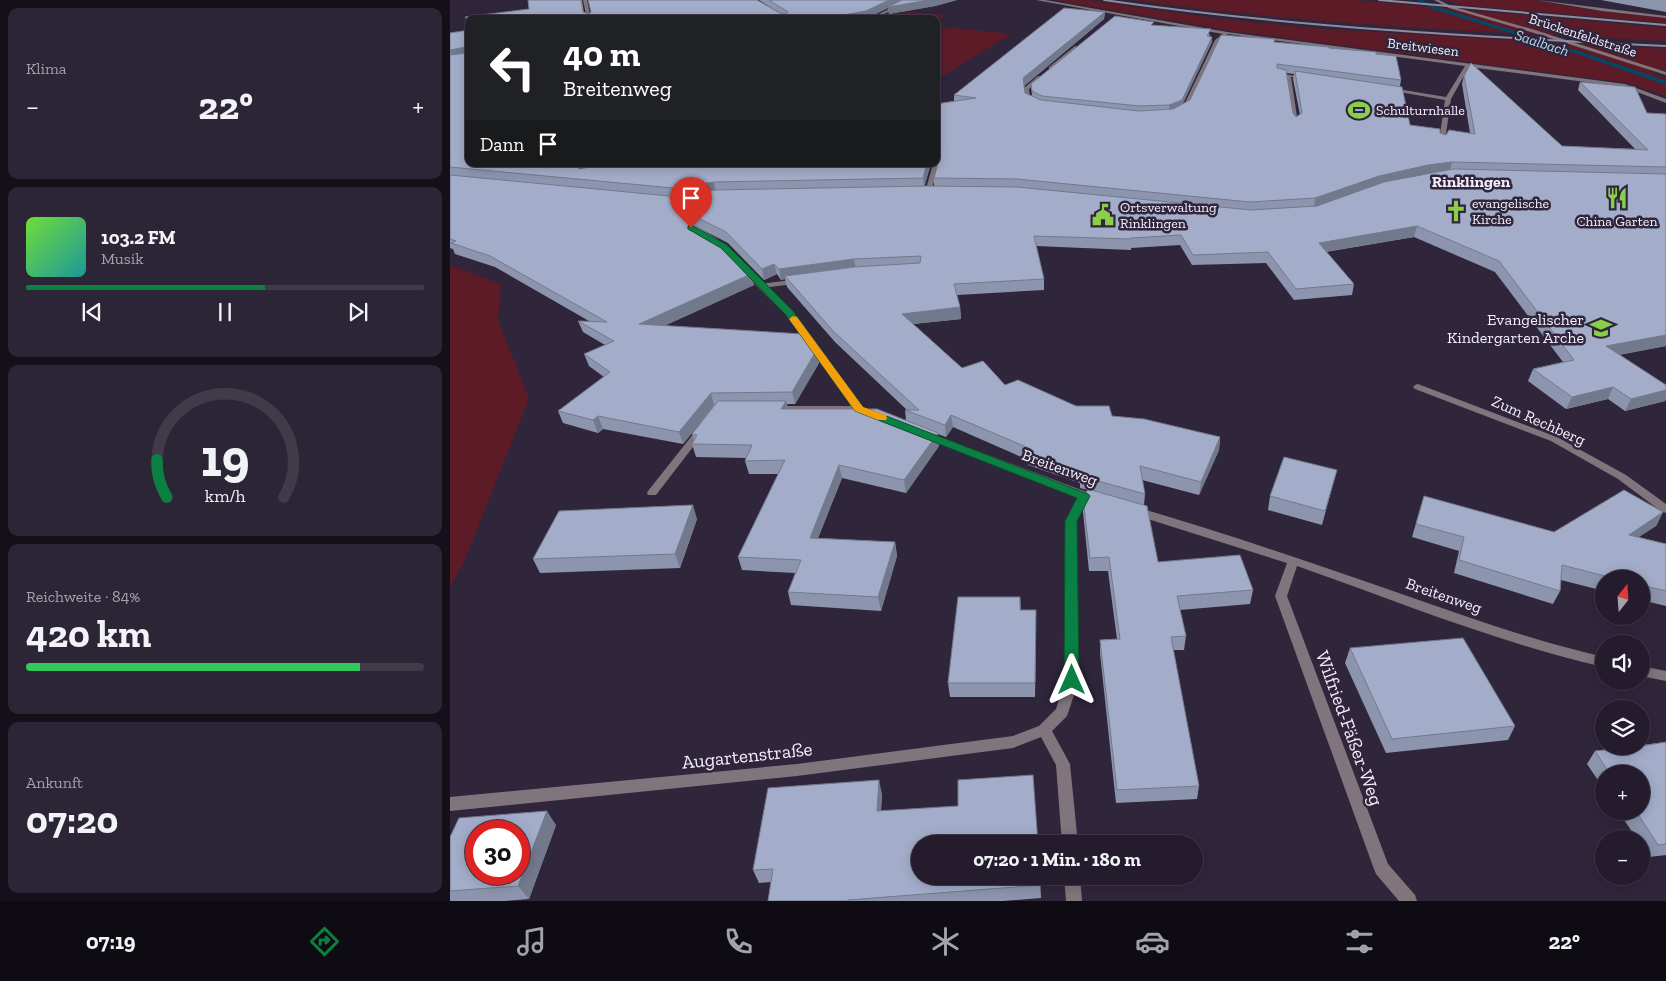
<!DOCTYPE html>
<html lang="de">
<head>
<meta charset="utf-8">
<style>
  body { margin:0; font-family:"Zilla Slab",serif; background:#2c2535; color:#f1f3f6; height:100vh; display:flex; flex-direction:column; font-size:19px; white-space:nowrap }
  * { box-sizing:border-box; margin:0 }
  p { font-size:16px; color:#a3a1aa }
  .icon { flex:none; width:28px; height:28px; fill:none; stroke:currentColor; stroke-width:2; stroke-linecap:round; stroke-linejoin:round }
  .map { position:relative; flex:1; overflow:hidden }
  .details { display:flex; flex-direction:column; gap:8px; padding:8px; background:#140f19; width:450px }
  .details>* { flex:none }
  .hud { position:absolute; left:15px; top:15px; width:475px; height:152px; border-radius:10px; box-shadow:0 2px 12px #0003,0 0 0 1px #413a49; background:#202124; color:#fff; overflow:hidden }
  .needle { width:32px; rotate:17deg }
  .tools { position:absolute; left:1145px; top:570px; display:grid; gap:10px }
  .tools a { display:grid; place-items:center; width:55px; height:55px; border-radius:50%; background:#241c2d; box-shadow:0 2px 12px #0003,0 0 0 1px #413a49; font-size:25px }
  .speed { position:absolute; left:15px; top:820px; display:flex; gap:10px; font-size:25px; font-weight:700; text-align:center }
  .speed>* { display:grid; place-content:center; width:65px; height:65px; border-radius:50%; background:#241c2d; box-shadow:0 2px 12px #0003,0 0 0 1px #413a49; line-height:1 }
  .speed .limit { border:8px solid #d22; background:#fff; color:#111 }
  .pin { position:absolute; display:grid; place-items:center; width:42px; height:42px; color:#fff; margin:-51px -21px; border-radius:50% 50% 50% 0; rotate:-45deg; box-shadow:0 0 5px #0007 }
  .pin .icon { rotate:45deg }
  .me { position:absolute; width:55px; margin:-28px; rotate:0deg; stroke-linejoin:round; filter:drop-shadow(0 0 4px #0008) }
  .turn { display:flex; align-items:center; gap:18px; height:105px; padding:0 15px; font-size:22px }
  .turn .icon { width:65px; height:65px; stroke-width:2.5 }
  .turn b { display:block; font-size:35px; line-height:42px }
  .then { display:flex; align-items:center; height:48px; padding:0 15px; background:#0003; gap:10px; font-size:19px }
  .big { font-size:38px; font-weight:800; line-height:1.1 }
  .details .widget { flex:1; display:flex; flex-direction:column; justify-content:center; gap:8px; min-width:0; padding:0 18px; border-radius:10px; background:#2c2535 }
  .details .dial { align-items:center; gap:0 }
  .dial svg { height:130px; overflow:visible; fill:none; stroke:#413a49; stroke-width:7; stroke-linecap:round; text-anchor:middle }
  .dial text { fill:#f1f3f6; stroke:none }
  .song { display:flex; align-items:center; gap:15px }
  .cover { width:60px; height:60px; border-radius:8px; background:linear-gradient(135deg,hsl(100 70% 55%),hsl(180 70% 35%)) }
  .played { height:5px; border-radius:2px; background:linear-gradient(90deg,#0b8043 60%,#413a49 60%) }
  .keys { display:flex; justify-content:space-around; direction:ltr }
  .heat { display:flex; justify-content:space-between; align-items:center; font-size:28px; direction:ltr }
  .charge { height:8px; border-radius:4px; background:linear-gradient(90deg,#34c759 84%,#413a49 0) }
  .trip { position:absolute; left:461px; top:835px; width:292px; height:50px; border-radius:25px; background:#241c2d; box-shadow:0 2px 12px #0003,0 0 0 1px #413a49; font-weight:800; line-height:50px; text-align:center }
  .menu { display:flex; height:80px; justify-content:space-around; align-items:center; background:#0e0b12; color:#a3a1aa }
  .menu .icon { width:35px; height:35px }
  .menu .current { color:#0b8043 }
  .menu b { font-size:22px; color:#f1f3f6 }
  main { display:flex; flex:1; min-height:0 }
  .map>svg:first-child { display:block }
</style>
</head>
<body>
<main>
<section class="details">
<div class="widget"><p>Klima</p>
<div class="heat"><a>−</a><b class="big">22°</b><a>+</a></div>
</div>
<div class="widget">
<div class="song"><i class="cover"></i><div><b>103.2 FM</b><p>Musik</p></div></div>
<div class="played"></div>
<div class="keys"><svg class="icon" aria-label="previous" viewBox="0 0 24 24"><path d="M18 5L8 12l10 7zM5 5v14"/></svg><svg class="icon" aria-label="pause" viewBox="0 0 24 24"><path d="M8 5v14M16 5v14"/></svg><svg class="icon" aria-label="next" viewBox="0 0 24 24"><path d="M6 5l10 7-10 7zM19 5v14"/></svg></div>
</div>
<div class="widget dial"><svg viewBox="0 0 100 80">
<path d="M14 69A42 42 0 1 1 86 69"/>
<path d="M14 69A42 42 0 0 1 8 46" stroke="#0b8043"/>
<text x="50" y="56" font-size="32" font-weight="700">19</text>
<text x="50" y="72" font-size="11">km/h</text>
</svg></div>
<div class="widget"><p>Reichweite · 84%</p><b class="big">420 km</b><div class="charge"></div></div>
<div class="widget"><p>Ankunft</p><b class="big">07:20</b></div>
</section>
<div class="map">
<svg width="1216" height="901" viewBox="0 0 1216 901">
  <rect width="100%" height="100%" fill="#30263c"/>
  <path fill="#5d1b28" d="M 605,0 L 636,0 L 771,19 L 874,29 L 1216,49 L 1216,70 L 1197,71 L 1216,78 L 1216,96 L 1178,83 L 782,31 Z
    M 684,0 L 904,0 L 1216,28 L 1216,41 C 1038,32 861,25 684,0 Z
    M 995,0 L 1084,0 L 1150,11 L 1216,17 L 1216,23 L 1011,5 Z
    M 456,11 L 496,15 L 486,20 L 486,19 L 442,19 Z
    M 486,26 L 561,34 L 486,80 Z
    M 0,265 L 51,284 L 48,320 L 79,398 L 15,560 L 0,587 Z"/>
  <g fill="none" stroke-linecap="round" stroke-linejoin="round">
    <path fill="#004969" fill-rule="evenodd" d="M 967,0 L 972,0 L 987,7 L 1129,51 L 1216,81 L 1216,85 L 1125,53 L 983,9 Z"/>
    <path fill="#81757d" fill-rule="evenodd" d="M 349,279 L 353,281 L 352,283 L 311,288 L 307,286 L 311,284 Z
      M 325,406 L 409,406 L 414,409 L 409,412 L 322,411 L 320,409 L 322,407 Z
      M 251,427 L 256,430 L 206,495 L 198,495 L 197,493 L 198,491 L 248,428 Z"/>
    <path fill="#81757d" fill-rule="evenodd" d="M 133,0 L 137,0 L 141,19 L 137,19 Z
      M 458,0 L 463,0 L 424,19 L 418,19 Z
      M 586,0 L 595,0 L 777,32 L 1175,84 L 1216,99 L 1216,103 L 1174,87 L 1019,67 L 1001,99 L 995,141 L 992,143 L 989,141 L 995,100 L 938,90 L 941,88 L 996,97 L 1015,66 L 778,34 L 769,41 L 738,108 L 731,112 L 728,110 L 733,107 L 765,40 L 773,34 Z
      M 984,0 L 989,0 L 1001,6 L 1085,30 L 1216,72 L 1216,75 L 1081,32 L 999,8 Z
      M 1087,0 L 1216,16 L 1216,18 L 1152,11 Z
      M 625,46 L 629,47 L 603,69 L 599,69 L 599,67 Z
      M 827,73 L 859,78 L 857,79 L 841,77 L 848,123 L 843,122 L 836,76 L 827,75 Z
      M 588,76 L 592,77 L 579,89 L 580,98 L 587,102 L 584,104 L 576,100 L 573,89 Z
      M 486,162 L 489,164 L 481,192 L 476,193 L 475,192 L 483,164 L 486,164 Z
      M 245,197 L 247,198 L 247,200 L 230,203 L 235,215 L 248,229 L 244,231 L 242,230 L 229,216 L 223,204 L 210,203 L 207,201 L 210,199 L 226,200 Z
      M 290,265 L 296,265 L 342,311 L 412,407 L 427,414 L 425,416 L 419,416 L 406,411 L 336,315 L 290,269 Z
      M 968,384 L 1107,437 L 1176,475 L 1216,504 L 1216,513 L 1212,512 L 1168,479 L 1101,441 L 965,389 L 963,387 L 965,385 Z
      M 477,432 L 650,497 L 651,500 L 646,504 L 637,501 L 626,521 L 629,680 L 617,716 L 602,731 L 620,764 L 628,844 L 612,844 L 606,765 L 591,737 L 563,748 L 347,776 L 0,811 L 0,797 L 347,764 L 563,736 L 589,726 L 606,709 L 615,680 L 616,521 L 628,497 L 474,437 L 472,435 Z
      M 686,507 C 779,534 871,566 963,598 C 1026,620 1088,642 1154,657 L 1154,667 C 1049,643 949,602 847,566 L 837,596 L 938,864 L 965,895 L 967,901 L 949,901 L 926,874 L 924,869 L 825,596 L 837,563 L 682,514 L 681,511 L 682,508 Z
      M 1191,666 L 1216,671 L 1216,681 L 1191,676 Z
      M 614,876 L 630,876 L 632,901 L 616,901 Z"/>
    <path stroke="#928a9d" stroke-width="2" d="M 654,0 C 841,27 1028,37 1216,46
      M 929,0 L 1216,25"/>
  </g>
  <path fill="#8c95ad" fill-rule="evenodd" d="M 78,0 L 132,0 L 134,13 L 139,14 L 331,14 L 309,0 L 507,0 L 485,6 L 439,14 L 438,8 L 417,18 L 412,19 L 19,19 L 19,26 L 15,17 L 79,9 Z
    M 1151,0 L 1216,0 L 1216,12 Z
    M 655,12 L 654,19 L 574,86 L 575,93 L 582,96 L 581,84 L 703,25 L 760,34 L 759,37 L 762,42 L 732,104 L 740,100 L 825,43 L 926,54 L 951,80 L 950,86 L 960,125 L 996,135 L 1020,133 L 1012,84 L 1014,76 L 1112,146 L 1185,149 L 1128,90 L 1130,82 L 1197,113 L 1216,114 L 1216,346 L 1169,355 L 1216,385 L 1216,399 L 1215,401 L 1175,411 L 1158,399 L 1116,409 L 1078,381 L 1083,369 L 1113,362 L 1045,272 L 964,237 L 876,252 L 904,284 L 902,295 L 844,300 L 816,263 L 742,265 L 730,245 L 681,248 L 681,250 L 586,246 L 594,279 L 594,290 L 507,295 L 510,307 L 511,319 L 463,324 L 512,368 L 555,385 L 662,416 L 770,437 L 769,450 L 749,495 L 692,480 L 695,494 L 694,505 L 708,562 L 803,590 L 800,604 L 730,610 L 736,636 L 734,650 L 723,650 L 749,786 L 747,799 L 666,803 L 650,653 L 650,640 L 667,639 L 658,571 L 639,571 L 633,512 L 633,499 L 638,490 L 630,488 L 630,483 L 578,465 L 578,460 L 503,427 L 496,437 L 488,434 L 489,446 L 456,493 L 392,478 L 368,538 L 445,542 L 447,556 L 431,611 L 341,605 L 338,592 L 345,573 L 292,570 L 288,557 L 328,474 L 299,474 L 295,461 L 296,458 L 246,457 L 242,444 L 244,440 L 242,434 L 265,405 L 233,444 L 153,429 L 148,433 L 113,423 L 108,411 L 154,377 L 139,366 L 134,354 L 155,345 L 133,332 L 128,321 L 139,321 L 45,267 L 5,254 L 3,249 L 0,248 L 0,33 L 19,30 L 128,164 L 129,169 L 159,164 L 481,164 L 474,186 L 484,186 L 484,178 L 488,162 L 486,161 L 486,104 L 504,101 L 504,95 ZM 836,73 L 844,74 L 843,79 L 850,115 L 846,117 L 843,113 ZM 231,197 L 237,215 L 244,225 L 235,220 L 220,198 L 226,198 ZM 245,226 L 278,243 L 314,280 L 327,274 L 331,280 L 335,279 L 337,287 L 385,342 L 457,410 L 455,410 L 456,420 L 338,409 L 337,404 L 345,404 L 369,363 L 366,351 L 214,326 L 304,285 Z
    M 887,470 L 872,525 L 818,510 L 820,496 Z
    M 974,496 L 1104,532 L 1213,512 L 1206,526 L 1188,537 L 1216,544 L 1216,606 L 1191,600 L 1191,579 L 1154,579 L 1154,591 L 1111,580 L 1110,591 L 1103,604 L 1004,573 L 1009,551 L 962,537 Z
    M 247,519 L 230,568 L 90,573 L 83,559 Z
    M 570,597 L 571,610 L 586,624 L 585,697 L 500,697 L 498,683 Z
    M 900,648 L 1065,726 L 1058,740 L 936,753 L 895,663 Z
    M 1216,742 L 1216,855 L 1199,857 L 1191,846 L 1191,839 L 1187,839 L 1168,811 L 1191,811 L 1191,774 L 1154,774 L 1154,789 L 1137,764 L 1145,751 Z
    M 432,794 L 431,811 L 590,876 L 591,898 L 553,901 L 318,901 L 321,882 L 309,883 L 303,870 Z
    M 106,825 L 79,899 L 55,901 L 0,901 L 0,837 Z"/>
  <path fill="#72798d" d="M 439,0 L 507,0 L 485,6 L 439,14 L 438,8 L 417,18 L 412,19 L 371,19 Z
    M 655,12 L 654,19 L 573,87 L 573,78 Z
    M 762,37 L 762,42 L 732,106 L 719,111 L 719,105 Z
    M 16,47 L 19,55 L 0,58 L 0,50 Z
    M 1002,162 L 1000,171 L 864,208 L 865,198 L 929,176 L 978,165 Z
    M 477,164 L 481,164 L 474,188 L 473,178 Z
    M 264,182 L 266,192 L 226,198 L 223,188 Z
    M 967,226 L 964,237 L 867,253 L 869,243 Z
    M 404,259 L 406,270 L 335,276 L 335,279 L 331,280 L 329,269 Z
    M 324,264 L 327,274 L 314,280 L 312,269 Z
    M 301,274 L 304,285 L 192,336 L 189,324 Z
    M 510,307 L 511,319 L 453,325 L 452,314 Z
    M 1216,335 L 1216,346 L 1151,358 L 1156,346 Z
    M 366,351 L 369,363 L 345,404 L 342,392 Z
    M 1163,387 L 1158,399 L 1116,409 L 1122,397 Z
    M 1216,390 L 1216,399 L 1215,401 L 1175,411 L 1181,399 Z
    M 261,393 L 264,405 L 233,444 L 229,432 Z
    M 336,401 L 339,414 L 331,409 Z
    M 501,415 L 503,427 L 496,437 L 495,425 Z
    M 148,416 L 153,429 L 148,433 L 143,420 Z
    M 488,433 L 489,446 L 456,493 L 454,480 Z
    M 770,437 L 769,450 L 749,495 L 751,482 Z
    M 389,465 L 392,478 L 363,551 L 360,538 Z
    M 243,505 L 247,519 L 230,568 L 225,554 Z
    M 1213,512 L 1206,526 L 1172,548 L 1179,535 Z
    M 445,542 L 447,556 L 431,611 L 428,597 Z
    M 429,780 L 432,794 L 430,825 L 427,811 Z
    M 97,811 L 106,825 L 79,899 L 68,886 Z"/>
  <path fill="#a3adc9" stroke="#72798d" fill-rule="evenodd" d="M 78,0 L 131,0 L 133,12 L 139,14 L 141,12 L 138,0 L 307,0 L 330,13 L 336,14 L 338,12 L 319,0 L 439,0 L 416,11 L 371,19 L 19,19 L 19,22 L 15,17 L 79,9 Z
    M 452,0 L 479,0 L 438,7 Z
    M 614,8 L 655,12 L 573,78 L 575,93 L 591,100 L 689,111 L 723,109 L 740,100 L 771,35 L 825,39 L 824,42 L 879,47 L 879,48 L 926,52 L 926,54 L 946,56 L 951,80 L 827,64 L 827,68 L 836,70 L 843,113 L 846,117 L 852,113 L 845,71 L 952,87 L 960,125 L 990,129 L 990,133 L 996,135 L 999,130 L 1025,134 L 1014,76 L 1021,63 L 1112,146 L 1198,150 L 1130,82 L 1185,87 L 1197,113 L 1216,114 L 1216,167 L 1002,162 L 978,165 L 929,176 L 865,198 L 800,202 L 567,179 L 484,178 L 490,155 L 486,152 L 486,104 L 526,98 L 504,95 Z
    M 665,16 L 704,22 L 701,25 L 761,29 L 757,36 L 762,37 L 732,100 L 719,105 L 689,106 L 592,96 L 582,91 L 581,84 Z
    M 19,30 L 19,164 L 127,164 L 129,169 L 159,164 L 477,164 L 473,178 L 264,182 L 223,188 L 0,167 L 0,55 L 16,53 L 18,49 L 16,47 L 0,50 L 0,33 Z
    M 1003,169 L 1216,174 L 1216,335 L 1156,346 L 1216,385 L 1216,390 L 1181,399 L 1163,387 L 1122,397 L 1083,369 L 1124,360 L 1049,261 L 967,226 L 869,243 L 904,284 L 846,289 L 818,252 L 743,255 L 731,235 L 681,238 L 681,239 L 584,236 L 594,279 L 504,284 L 510,307 L 452,314 L 512,368 L 533,361 L 555,385 L 568,380 L 626,406 L 659,406 L 662,416 L 694,419 L 770,437 L 751,482 L 690,466 L 695,494 L 630,476 L 630,471 L 577,452 L 581,449 L 501,415 L 495,425 L 455,410 L 469,410 L 383,331 L 335,276 L 404,267 L 470,263 L 471,256 L 404,259 L 329,269 L 324,264 L 312,269 L 276,232 L 242,215 L 234,205 L 230,195 L 264,190 L 477,186 L 567,187 L 801,210 L 867,206 L 934,182 Z
    M 0,175 L 219,196 L 235,220 L 267,239 L 301,274 L 189,324 L 353,334 L 366,351 L 342,392 L 261,393 L 229,432 L 148,416 L 143,420 L 108,411 L 160,372 L 134,354 L 164,341 L 128,321 L 157,322 L 40,256 L 1,243 L 6,241 L 0,239 Z
    M 268,401 L 336,401 L 331,409 L 427,409 L 488,433 L 454,480 L 389,465 L 360,538 L 445,542 L 428,597 L 338,592 L 351,560 L 288,557 L 335,460 L 295,461 L 302,445 L 242,444 L 247,435 L 242,434 Z
    M 834,457 L 887,470 L 875,511 L 820,496 Z
    M 638,489 L 697,506 L 708,562 L 790,555 L 803,590 L 727,596 L 736,636 L 721,637 L 749,786 L 667,790 L 650,640 L 670,639 L 659,557 L 640,558 L 633,499 Z
    M 1174,490 L 1213,512 L 1179,535 L 1216,544 L 1216,591 L 1191,585 L 1191,579 L 1167,579 L 1112,565 L 1110,591 L 1009,560 L 1014,537 L 966,524 L 974,496 L 1104,532 Z
    M 243,505 L 225,554 L 83,559 L 109,511 Z
    M 508,597 L 570,597 L 570,610 L 586,610 L 585,683 L 498,683 Z
    M 1013,638 L 1065,726 L 942,739 L 900,648 Z
    M 1216,742 L 1216,844 L 1208,845 L 1186,811 L 1191,811 L 1191,774 L 1160,774 L 1145,751 L 1191,746 Z
    M 583,775 L 588,844 L 470,844 L 470,876 L 590,876 L 591,885 L 398,900 L 398,901 L 318,901 L 323,869 L 303,870 L 318,788 L 429,780 L 427,811 L 508,806 L 508,780 Z
    M 97,811 L 68,886 L 0,891 L 0,837 L 9,818 ZM 26,831 L 69,831 L 69,874 L 26,874 Z"/>
  <path fill="#0b8043" stroke="#07532c" d="M 241,225 L 277,245 L 343,311 L 413,407 L 638,494 L 640,496 L 627,521 L 629,680 L 627,685 L 622,687 L 616,685 L 614,680 L 615,521 L 627,498 L 405,411 L 336,315 L 271,248 L 238,229 L 238,226 Z"/>
  <path fill="#f59e0b" d="M 343,316 L 347,317 L 413,407 L 436,415 L 437,418 L 436,420 L 428,420 L 405,411 L 339,319 Z"/>
  <defs>
    <g id="stadium-bare" transform="scale(1.725)"><path d="M0-5a6.5 5 0 1 0 0 10a6.5 5 0 1 0 0-10ZM-3.5-1.8h7v3.6h-7Z" fill="#89cf49" stroke="#30263c" stroke-width="2.5" paint-order="stroke"/></g>
    <g id="restaurant-bare" transform="scale(1.725)"><path d="M-5-6h1v4h1v-4h1v4h1v-4h1v5L-1.5 .5V6h-2V.5L-5-1ZM5-6V6H3V1.5H1.5Q1.5-4 5-6Z" fill="#89cf49" stroke="#30263c" stroke-width="2.5" paint-order="stroke"/></g>
    <g id="church-bare" transform="scale(1.725)"><path d="M-1.2-6h2.4v3.5h3.3v2.4h-3.3V6h-2.4V-.1h-3.3v-2.4h3.3Z" fill="#89cf49" stroke="#30263c" stroke-width="2.5" paint-order="stroke"/></g>
    <g id="civic-bare" transform="scale(1.725)"><path d="M-.6-6.5H3V-4.5H.6V-3L4-1V1h2V6H-6V1h2V-1L-.6-3ZM-1.2 2.5V6h2.4V2.5Z" fill="#89cf49" stroke="#30263c" stroke-width="2.5" paint-order="stroke"/></g>
    <g id="school-bare" transform="scale(1.725)"><path d="M0-5L7-2L0 1L-7-2ZM-4 1L0 2.5L4 1V4Q0 6-4 4Z" fill="#89cf49" stroke="#30263c" stroke-width="2.5" paint-order="stroke"/></g>
  </defs>
  <g fill-rule="evenodd">
    <use href="#stadium-bare" x="909" y="110"/>
    <use href="#restaurant-bare" x="1167" y="198"/>
    <use href="#church-bare" x="1006" y="211"/>
    <use href="#civic-bare" x="653" y="215"/>
    <use href="#school-bare" x="1151" y="328"/>
  </g>
  <g text-anchor="middle" stroke-width="5" stroke-linejoin="round" paint-order="stroke">
    <g font-size="14" fill="#f4eefd" stroke="#30263c">
      <text transform="translate(1133 35) rotate(18)" y="5">Brückenfeldstraße</text>
      <text transform="translate(973 47) rotate(7)" y="5">Breitwiesen</text>
    </g>
    <g font-size="14" fill="#f4eefd" stroke="#30263c" text-anchor="start">
      <text x="926" y="115">Schulturnhalle</text>
      <text x="1022" y="208">evangelische<tspan x="1022" dy="16">Kirche</tspan></text>
      <text x="670" y="212">Ortsverwaltung<tspan x="670" dy="16">Rinklingen</tspan></text>
      <text x="1167" y="226" text-anchor="middle">China Garten</text>
    </g>
    <g font-size="15" font-style="italic" fill="#b3dbf3" stroke="#30263c">
      <text transform="translate(1092 43) rotate(18)" y="5">Saalbach</text>
    </g>
    <g font-size="16" font-weight="bold" fill="#f4eefd" stroke="#30263c">
      <text x="1021" y="187">Rinklingen</text>
    </g>
    <g font-size="16" fill="#f4eefd" stroke="#30263c" text-anchor="end">
      <text x="1134" y="325">Evangelischer<tspan x="1134" dy="18">Kindergarten Arche</tspan></text>
    </g>
    <g font-size="16" fill="#f4eefd" stroke="#30263c">
      <text transform="translate(1089 420) rotate(24)" y="6">Zum Rechberg</text>
      <text transform="translate(610 467) rotate(20)" y="6">Breitenweg</text>
      <text transform="translate(994 595) rotate(19)" y="6">Breitenweg</text>
    </g>
    <g font-size="19" fill="#f4eefd" stroke="#30263c">
      <text transform="translate(900 728) rotate(70)" y="7">Wilfried-Fäßer-Weg</text>
      <text transform="translate(297 755) rotate(-6)" y="7">Augartenstraße</text>
    </g>
  </g>
</svg>
<div class="tools">
<a><svg class="needle" viewBox="-14 -14 28 28"><path d="M0-13l5 13h-10z" fill="#e53935"/><path d="M0 13l5-13h-10z" fill="#a3a1aa"/></svg></a>
<a><svg class="icon" aria-label="sound" viewBox="0 0 24 24"><path d="M4 9h4l5-4v14l-5-4H4zM17 9q2 3 0 6"/></svg></a>
<a><svg class="icon" aria-label="layers" viewBox="0 0 24 24"><path d="M12 4l9 5-9 5-9-5zM3 14l9 5 9-5"/></svg></a>
<a>+</a>
<a>−</a>
</div>
<div class="speed"><div class="limit">30</div></div>
<div class="pin" style="left:241px;top:228px;background:#d93025"><svg class="icon" aria-label="arrive" viewBox="0 0 24 24"><path d="M6 21V4h12l-3 4 3 4H6"/></svg></div>
<svg class="me" style="left:622px;top:680px" viewBox="-20 -20 40 40"><path d="M0-17L14 15 0 8-14 15z" fill="#0b8043" stroke="#fff" stroke-width="4"/></svg>
<div class="trip">07:20 · 1 Min. · 180 m</div>
<div class="hud">
<div class="turn"><svg class="icon" aria-label="left" viewBox="0 0 24 24"><path d="M17 20v-9H6M10 6l-5 5 5 5"/></svg><div><b>40 m</b>Breitenweg</div></div>
<div class="then">Dann<svg class="icon" aria-label="arrive" viewBox="0 0 24 24"><path d="M6 21V4h12l-3 4 3 4H6"/></svg></div>
</div>
</div>
</main>
<nav class="menu">
<b>07:19</b>
<svg class="icon current" aria-label="directions" viewBox="0 0 24 24"><path d="M12 3l9 9-9 9-9-9zM9 14v-3h6M13 9l2 2-2 2"/></svg>
<svg class="icon" aria-label="music" viewBox="0 0 24 24"><path d="M9 18V5l10-2v13"/><circle cx="6" cy="18" r="3"/><circle cx="16" cy="16" r="3"/></svg>
<svg class="icon" aria-label="phone" viewBox="0 0 24 24"><path d="M5 4h4l2 5-3 2q2 4 5 5l2-3 5 2v4C11 20 4 13 5 4z"/></svg>
<svg class="icon" aria-label="climate" viewBox="0 0 24 24"><path d="M12 3v18M4 7l16 10M4 17L20 7"/></svg>
<svg class="icon" aria-label="car" viewBox="0 0 24 24"><path d="M5 17H2v-5l4-1 3-4h7l3 4 3 1v5h-3M9 17h6M6 11h13"/><circle cx="7" cy="17" r="2"/><circle cx="17" cy="17" r="2"/></svg>
<svg class="icon" aria-label="filters" viewBox="0 0 24 24"><path d="M4 7h16M4 17h16"/><circle cx="9" cy="7" r="2"/><circle cx="15" cy="17" r="2"/></svg>
<b>22°</b>
</nav>
</body>
</html>
